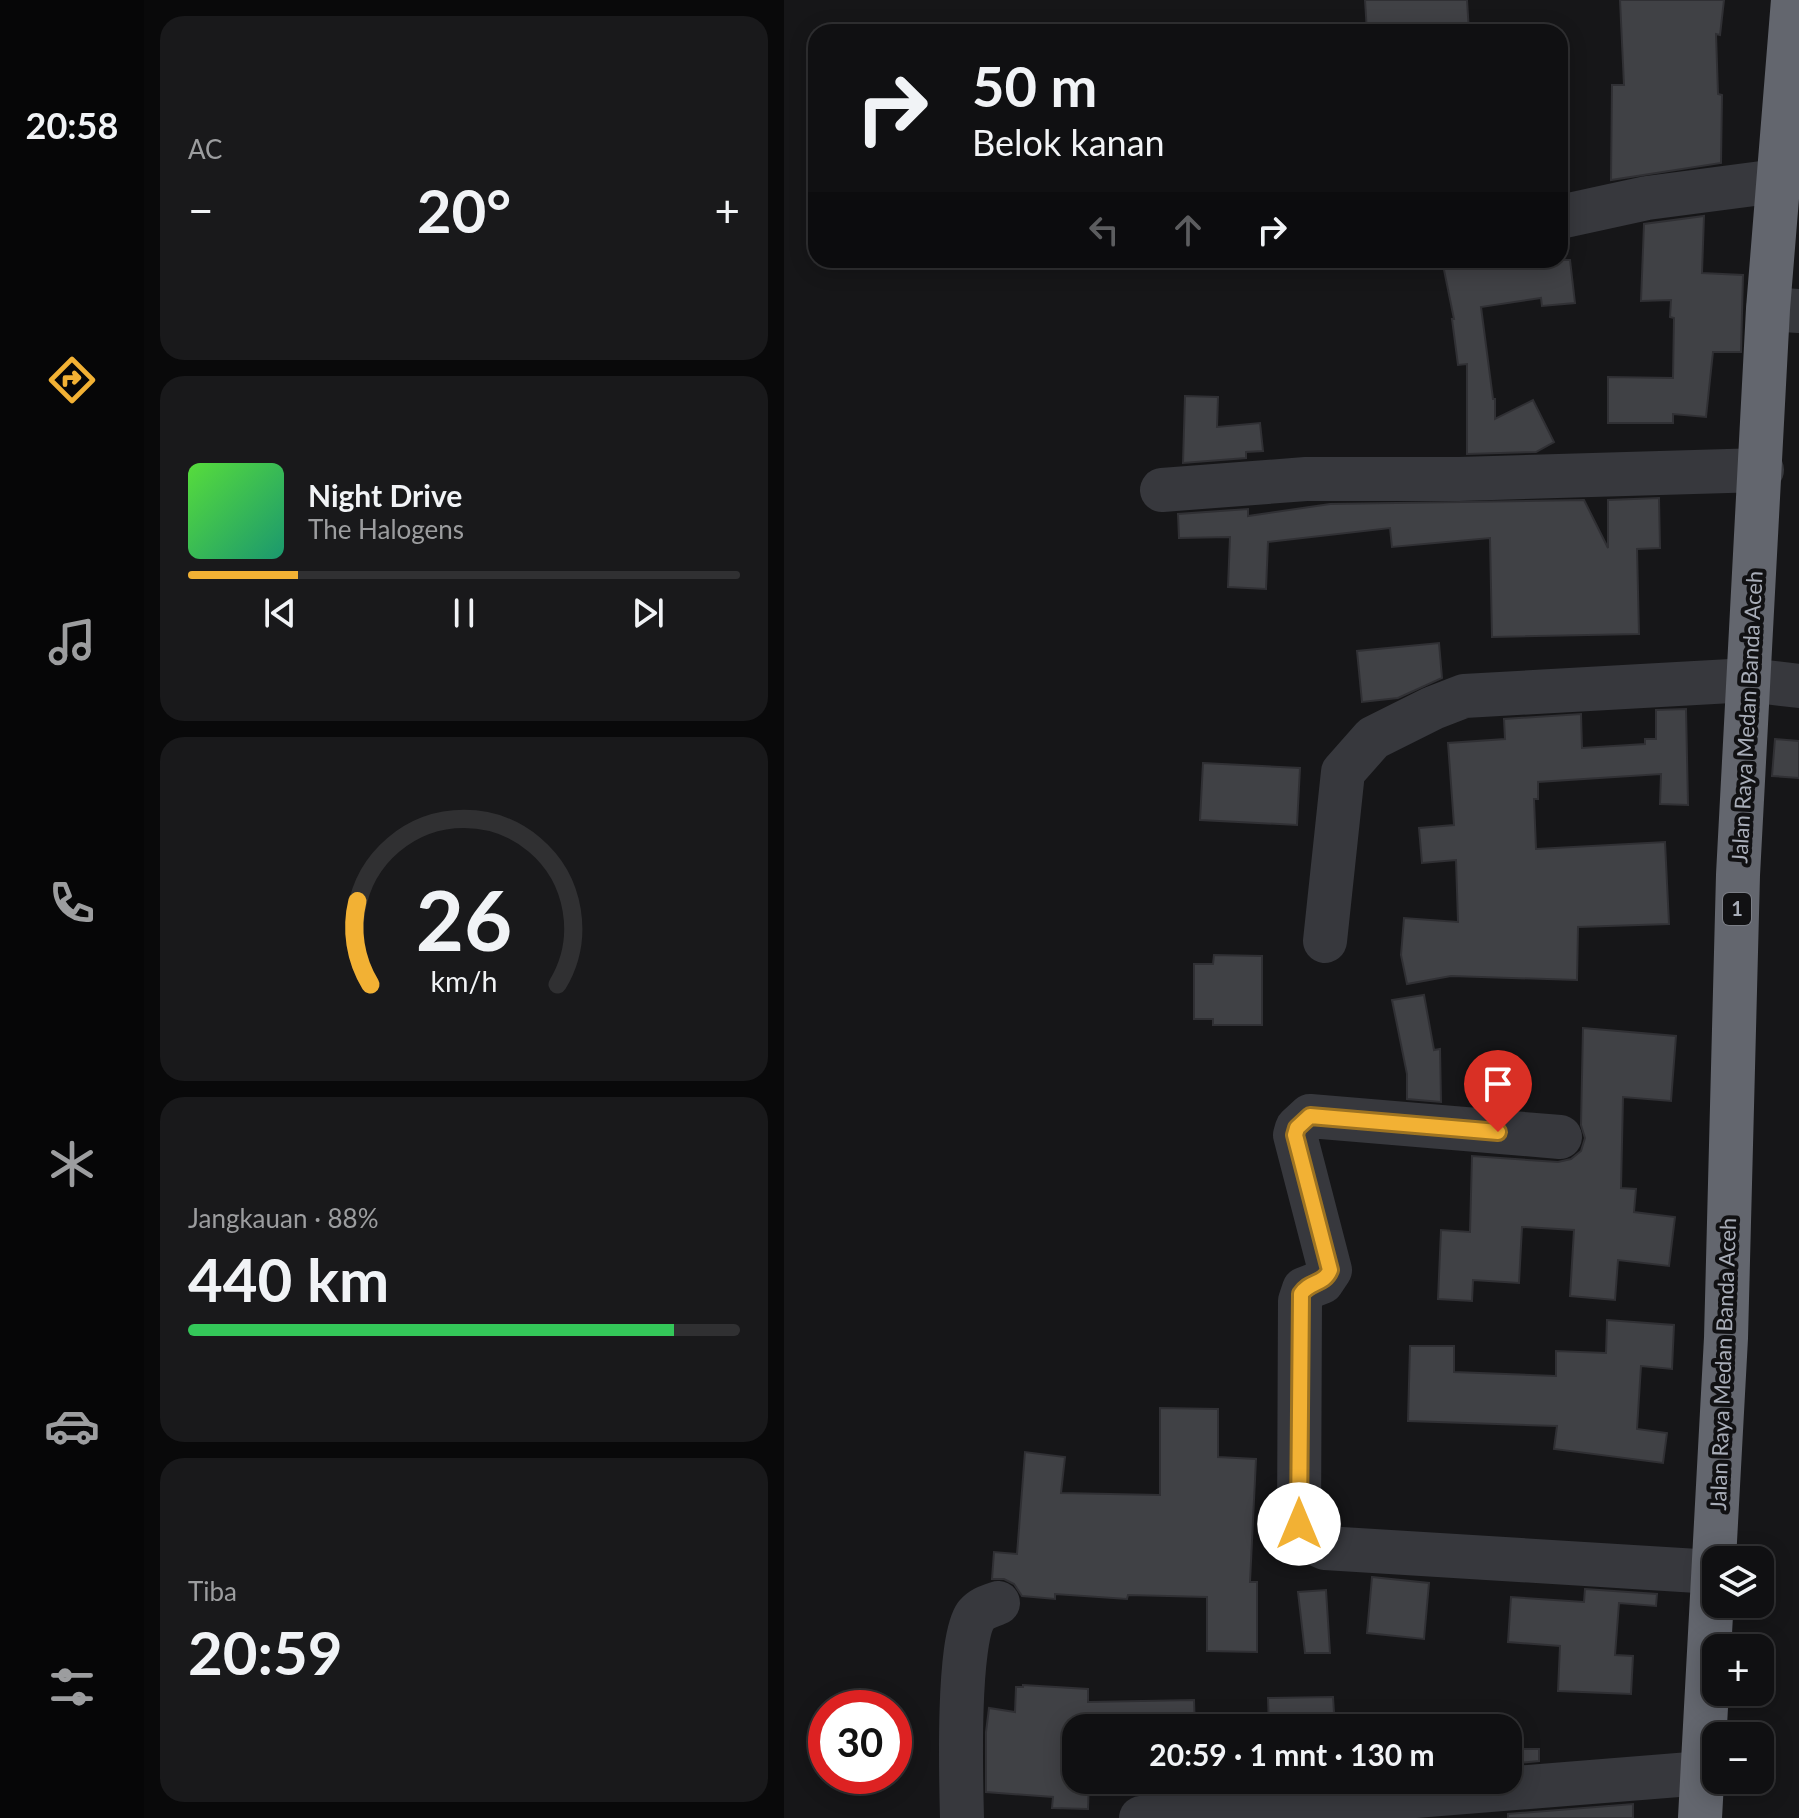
<!DOCTYPE html>
<html lang="id">
<head>
<meta charset="utf-8">
<style>
  body { margin:0; font-family:Lato,sans-serif; background:#19191b; color:#f1f3f6; height:100vh; display:flex; flex-direction:column; font-size:30px; white-space:nowrap }
  * { box-sizing:border-box; margin:0 }
  p { font-size:26px; color:#9c9d9f }
  .icon { flex:none; width:44px; height:44px; fill:none; stroke:currentColor; stroke-width:2; stroke-linecap:round; stroke-linejoin:round }
  .map { position:relative; flex:1; overflow:hidden }
  .details { display:flex; flex-direction:column; gap:16px; padding:16px; background:#09090a; width:640px }
  .details>* { flex:none }
  .banner { position:absolute; left:24px; top:24px; width:760px; height:244px; border-radius:24px; box-shadow:0 4px 20px #0003,0 0 0 2px #303032; background:#101012; color:#f1f3f6; overflow:hidden }
  .fabs { position:absolute; left:918px; top:1546px; display:grid; gap:16px }
  .fabs a { display:grid; place-items:center; width:72px; height:72px; border-radius:16px; background:#101012; box-shadow:0 4px 20px #0003,0 0 0 2px #303032; font-size:40px }
  .speed { position:absolute; left:24px; top:1690px; display:flex; gap:16px; font-size:40px; font-weight:700; text-align:center }
  .speed>* { display:grid; place-content:center; width:104px; height:104px; border-radius:50%; background:#101012; box-shadow:0 4px 20px #0003,0 0 0 2px #303032; line-height:1 }
  .speed .limit { border:12px solid #d22; background:#fff; color:#111 }
  .pin { position:absolute; display:grid; place-items:center; width:68px; height:68px; color:#fff; margin:-82px -34px; border-radius:50% 50% 50% 0; rotate:-45deg; box-shadow:0 0 8px #0007 }
  .pin .icon { rotate:45deg }
  .me { position:absolute; width:88px; margin:-44px; rotate:0deg; stroke-linejoin:round; filter:drop-shadow(0 0 6px #0008) }
  .turn { display:flex; align-items:center; gap:28px; height:168px; padding:0 32px; font-size:36px }
  .turn .icon { width:104px; height:104px; stroke-width:2.5 }
  .turn b { display:block; font-size:56px; line-height:68px }
  .lanes { display:flex; align-items:center; height:76px; padding:0 32px; background:#0003; justify-content:center; gap:40px; direction:ltr }
  .lanes .off { opacity:.35 }
  .big { font-size:60px; font-weight:700; line-height:1.1 }
  .details .tile { flex:1; display:flex; flex-direction:column; justify-content:center; gap:12px; min-width:0; padding:0 28px; border-radius:24px; background:#19191b }
  .details .dial { align-items:center; gap:0 }
  .dial svg { height:208px; overflow:visible; fill:none; stroke:#303032; stroke-width:7; stroke-linecap:round; text-anchor:middle }
  .dial text { fill:#f1f3f6; stroke:none }
  .song { display:flex; align-items:center; gap:24px }
  .cover { width:96px; height:96px; border-radius:12px; background:linear-gradient(135deg,hsl(110 70% 55%),hsl(160 70% 35%)) }
  .played { height:8px; border-radius:4px; background:linear-gradient(90deg,#f2b134 20%,#303032 20%) }
  .keys { display:flex; justify-content:space-around; direction:ltr }
  .heat { display:flex; justify-content:space-between; align-items:center; font-size:44px; direction:ltr }
  .charge { height:12px; border-radius:6px; background:linear-gradient(90deg,#34c759 88%,#303032 0) }
  .trip { position:absolute; left:278px; top:1714px; width:460px; height:80px; border-radius:24px; background:#101012; box-shadow:0 4px 20px #0003,0 0 0 2px #303032; font-weight:700; line-height:80px; text-align:center }
  main { display:flex; flex:1; min-height:0 }
  .tabs { display:flex; flex-direction:column; width:144px; justify-content:space-around; align-items:center; background:#060607; color:#9c9d9f }
  .tabs .icon { width:56px; height:56px }
  .tabs .current { color:#f2b134 }
  .tabs b { font-size:36px; color:#f1f3f6 }
  .map>svg:first-child { display:block }
</style>
</head>
<body>
<main>
<nav class="tabs">
<b>20:58</b>
<svg class="icon current" aria-label="directions" viewBox="0 0 24 24"><path d="M12 3l9 9-9 9-9-9zM9 14v-3h6M13 9l2 2-2 2"/></svg>
<svg class="icon" aria-label="music" viewBox="0 0 24 24"><path d="M9 18V5l10-2v13"/><circle cx="6" cy="18" r="3"/><circle cx="16" cy="16" r="3"/></svg>
<svg class="icon" aria-label="phone" viewBox="0 0 24 24"><path d="M5 4h4l2 5-3 2q2 4 5 5l2-3 5 2v4C11 20 4 13 5 4z"/></svg>
<svg class="icon" aria-label="climate" viewBox="0 0 24 24"><path d="M12 3v18M4 7l16 10M4 17L20 7"/></svg>
<svg class="icon" aria-label="car" viewBox="0 0 24 24"><path d="M5 17H2v-5l4-1 3-4h7l3 4 3 1v5h-3M9 17h6M6 11h13"/><circle cx="7" cy="17" r="2"/><circle cx="17" cy="17" r="2"/></svg>
<svg class="icon" aria-label="filters" viewBox="0 0 24 24"><path d="M4 7h16M4 17h16"/><circle cx="9" cy="7" r="2"/><circle cx="15" cy="17" r="2"/></svg>
</nav>
<section class="details">
<div class="tile"><p>AC</p>
<div class="heat"><a>−</a><b class="big">20°</b><a>+</a></div>
</div>
<div class="tile">
<div class="song"><i class="cover"></i><div><b>Night Drive</b><p>The Halogens</p></div></div>
<div class="played"></div>
<div class="keys"><svg class="icon" aria-label="previous" viewBox="0 0 24 24"><path d="M18 5L8 12l10 7zM5 5v14"/></svg><svg class="icon" aria-label="pause" viewBox="0 0 24 24"><path d="M8 5v14M16 5v14"/></svg><svg class="icon" aria-label="next" viewBox="0 0 24 24"><path d="M6 5l10 7-10 7zM19 5v14"/></svg></div>
</div>
<div class="tile dial"><svg viewBox="0 0 100 80">
<path d="M14 69A42 42 0 1 1 86 69"/>
<path d="M14 69A42 42 0 0 1 9 37" stroke="#f2b134"/>
<text x="50" y="56" font-size="32" font-weight="700">26</text>
<text x="50" y="72" font-size="11">km/h</text>
</svg></div>
<div class="tile"><p>Jangkauan · 88%</p><b class="big">440 km</b><div class="charge"></div></div>
<div class="tile"><p>Tiba</p><b class="big">20:59</b></div>
</section>
<div class="map">
<svg width="1015" height="1818" viewBox="0 0 1015 1818">
  <rect width="100%" height="100%" fill="#161618"/>
  <path fill="#404145" stroke="#303034" stroke-width="2" d="M 581,0 L 683,0 L 685,32 L 583,32 Z
    M 836,0 L 940,0 L 936,35 L 932,34 L 934,94 L 938,95 L 937,163 L 827,180 L 828,85 L 840,85 Z
    M 920,216 L 918,273 L 959,275 L 957,352 L 929,352 L 922,417 L 889,414 L 889,423 L 824,423 L 824,377 L 889,378 L 890,318 L 886,317 L 887,300 L 857,301 L 860,224 Z
    M 658,260 L 786,260 L 791,303 L 758,306 L 757,298 L 697,307 L 709,399 L 711,399 L 711,419 L 749,400 L 770,442 L 752,452 L 683,454 L 683,364 L 674,365 L 668,319 L 670,319 Z
    M 401,396 L 434,397 L 433,427 L 476,423 L 479,451 L 462,452 L 462,458 L 399,463 Z
    M 875,498 L 876,548 L 853,549 L 855,634 L 708,637 L 706,538 L 608,547 L 606,528 L 484,542 L 482,589 L 444,587 L 446,537 L 395,538 L 394,514 L 464,509 L 464,516 L 546,504 L 800,500 L 824,548 L 824,500 Z
    M 655,643 L 658,678 L 614,698 L 578,702 L 573,651 Z
    M 902,709 L 904,805 L 876,804 L 877,774 L 754,782 L 754,799 L 750,799 L 752,849 L 881,842 L 885,924 L 794,927 L 793,980 L 667,976 L 623,984 L 617,955 L 620,918 L 674,922 L 672,860 L 638,863 L 635,828 L 670,825 L 664,743 L 721,739 L 720,719 L 797,714 L 798,748 L 861,744 L 861,739 L 872,739 L 872,710 Z
    M 991,739 L 1015,741 L 1015,778 L 988,776 Z
    M 419,763 L 516,768 L 513,825 L 416,820 Z
    M 430,955 L 478,956 L 478,1025 L 429,1025 L 429,1019 L 410,1019 L 410,964 L 429,964 Z
    M 640,995 L 650,1050 L 656,1049 L 657,1102 L 623,1099 L 623,1074 L 608,1000 Z
    M 799,1028 L 892,1036 L 887,1101 L 839,1097 L 837,1188 L 852,1189 L 850,1212 L 891,1217 L 885,1266 L 834,1260 L 831,1300 L 786,1296 L 790,1230 L 738,1227 L 735,1283 L 689,1280 L 688,1301 L 654,1299 L 657,1230 L 686,1232 L 688,1156 L 774,1162 L 787,1159 L 797,1151 L 801,1138 L 797,1125 Z
    M 823,1320 L 890,1325 L 888,1369 L 857,1366 L 853,1429 L 883,1433 L 879,1463 L 770,1449 L 773,1426 L 624,1421 L 626,1346 L 670,1346 L 670,1372 L 772,1376 L 772,1351 L 822,1353 Z
    M 376,1408 L 434,1409 L 434,1457 L 472,1459 L 466,1582 L 473,1582 L 473,1652 L 423,1651 L 423,1597 L 344,1595 L 343,1599 L 271,1594 L 271,1599 L 238,1596 L 230,1584 L 220,1579 L 208,1579 L 210,1552 L 233,1554 L 241,1452 L 281,1457 L 277,1493 L 376,1495 Z
    M 588,1577 L 645,1583 L 640,1639 L 583,1633 Z
    M 801,1589 L 873,1594 L 872,1606 L 835,1603 L 831,1655 L 849,1656 L 847,1694 L 774,1691 L 776,1646 L 724,1642 L 727,1597 L 800,1602 Z
    M 542,1590 L 546,1653 L 521,1653 L 514,1592 Z
    M 239,1685 L 304,1689 L 304,1702 L 410,1700 L 411,1728 L 292,1728 L 292,1780 L 305,1780 L 304,1809 L 268,1808 L 269,1797 L 202,1792 L 202,1732 L 205,1708 L 231,1712 L 232,1687 L 239,1687 Z
    M 549,1697 L 551,1728 L 485,1728 L 484,1698 Z
    M 724,1749 L 755,1749 L 755,1761 L 724,1764 Z
    M 849,1804 L 849,1818 L 724,1818 L 724,1814 Z"/>
  <g fill="none" stroke-linecap="round" stroke-linejoin="round">
    <path stroke="#37383d" stroke-width="44" d="M 776,217 L 863,198 L 993,181
      M 984,309 L 1015,311
      M 378,490 L 522,479 L 675,479 L 978,470
      M 541,941 L 559,772 L 589,738 L 649,708 L 680,696 L 965,680 L 1015,686
      M 776,1137 L 526,1116 L 513,1128 L 511,1135 L 546,1270 L 538,1282 L 520,1289 L 516,1301 L 515,1524 C 521,1536 528,1543 541,1548 L 930,1572
      M 178,1818 C 177,1780 173,1641 192,1615 C 198,1608 205,1606 214,1603
      M 357,1818 L 919,1773"/>
    <path stroke="#63666e" stroke-width="44" d="M 916,1818 L 942,1338 L 954,875 L 984,309 L 1009,0"/>
  </g>
  <g fill="none" stroke-linecap="round" stroke-linejoin="round">
    <g stroke="#9d7322" stroke-width="20">
      <path id="route" d="M 515,1524 L 517,1294 C 525,1281 540,1285 546,1270 L 511,1135 L 513,1128 L 526,1116 L 714,1132"/>
    </g>
    <use href="#route" stroke="#f2b134" stroke-width="14"/>
  </g>
  <g text-anchor="middle" stroke-width="8" stroke-linejoin="round" paint-order="stroke">
    <rect fill="#111113" stroke="#7b7e86" stroke-width="2" x="939" y="893" width="28" height="32" rx="6"/>
    <g font-size="20" font-weight="bold" fill="#a8adb8">
      <text x="953" y="916">1</text>
    </g>
    <g font-size="22" fill="#a8adb8" stroke="#111113">
      <text transform="translate(963 717) rotate(-87)" y="8">Jalan Raya Medan Banda Aceh</text>
      <text transform="translate(939 1364) rotate(-88)" y="8">Jalan Raya Medan Banda Aceh</text>
    </g>
  </g>
</svg>
<div class="fabs">
<a><svg class="icon" aria-label="layers" viewBox="0 0 24 24"><path d="M12 4l9 5-9 5-9-5zM3 14l9 5 9-5"/></svg></a>
<a>+</a>
<a>−</a>
</div>
<div class="speed"><div class="limit">30</div></div>
<div class="pin" style="left:714px;top:1132px;background:#d93025"><svg class="icon" aria-label="arrive" viewBox="0 0 24 24"><path d="M6 21V4h12l-3 4 3 4H6"/></svg></div>
<svg class="me" style="left:515px;top:1524px" viewBox="-20 -20 40 40"><circle r="19" fill="#fff"/><path d="M0-13L10 11 0 6-10 11z" fill="#f2b134"/></svg>
<div class="trip">20:59 · 1 mnt · 130 m</div>
<div class="banner">
<div class="turn"><svg class="icon" aria-label="right" viewBox="0 0 24 24"><path d="M7 20v-9h11M14 6l5 5-5 5"/></svg><div><b>50 m</b>Belok kanan</div></div>
<div class="lanes"><svg class="icon off" aria-label="left" viewBox="0 0 24 24"><path d="M17 20v-9H6M10 6l-5 5 5 5"/></svg><svg class="icon off" aria-label="ahead" viewBox="0 0 24 24"><path d="M12 20V5M6 11l6-6 6 6"/></svg><svg class="icon" aria-label="right" viewBox="0 0 24 24"><path d="M7 20v-9h11M14 6l5 5-5 5"/></svg></div>
</div>
</div>
</main>
</body>
</html>
